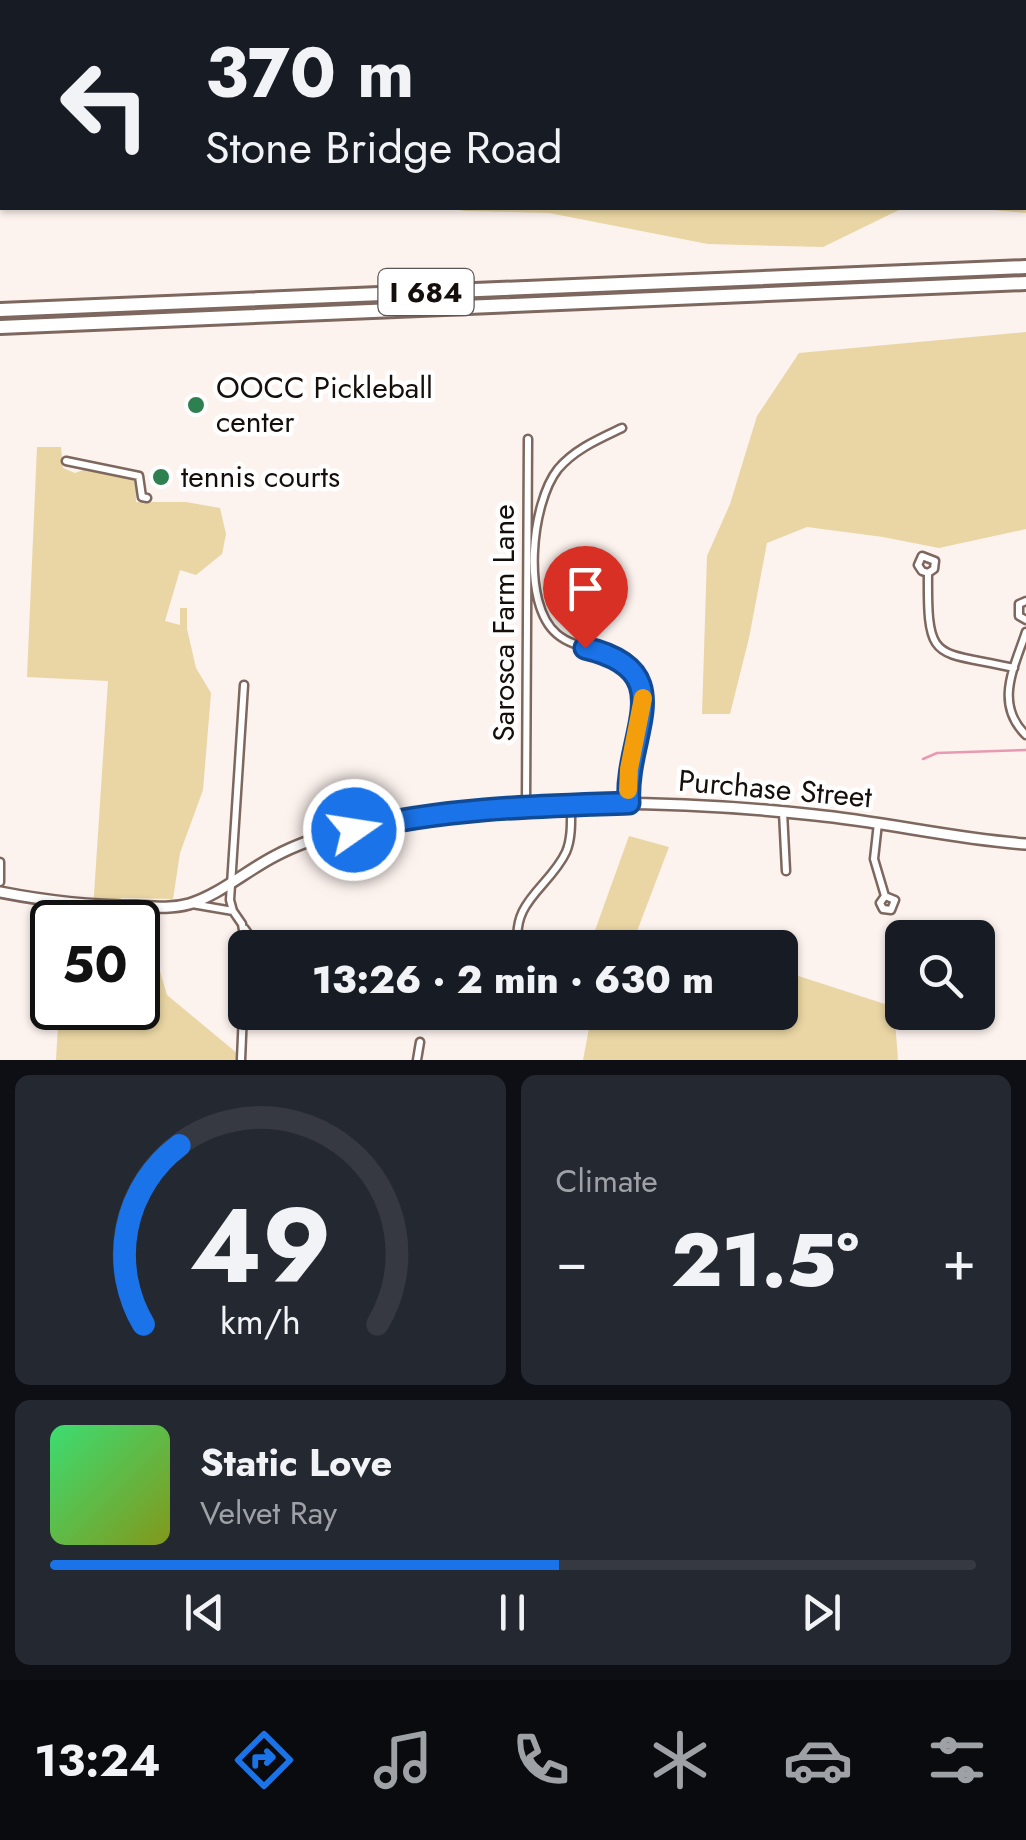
<!DOCTYPE html>
<html lang="en">
<head>
<meta charset="utf-8">
<style>
  body { margin:0; font-family:Jost,sans-serif; background:#242831; color:#f1f3f6; height:100vh; display:flex; flex-direction:column; font-size:38px; white-space:nowrap }
  * { box-sizing:border-box; margin:0 }
  p { font-size:32px; color:#9ea1a6 }
  .icon { flex:none; width:55px; height:55px; fill:none; stroke:currentColor; stroke-width:2; stroke-linecap:round; stroke-linejoin:round }
  .map { position:relative; height:1060px; overflow:hidden }
  .drawer { display:flex; flex-direction:column; gap:15px; padding:15px; background:#0d0f14; flex:1 }
  .drawer>* { flex:none }
  .banner { position:absolute; left:0px; top:0px; width:1028px; height:210px; box-shadow:0 2px 8px #0004; background:#171b24; color:#f1f3f6; overflow:hidden }
  .fabs { position:absolute; left:885px; top:920px; display:grid; gap:20px }
  .fabs a { display:grid; place-items:center; width:110px; height:110px; border-radius:15px; background:#171b24; box-shadow:0 2px 8px #0004; font-size:50px }
  .speed { position:absolute; left:30px; top:900px; display:flex; gap:20px; font-size:50px; font-weight:700; text-align:center }
  .speed>* { display:grid; place-content:center; width:130px; height:130px; border-radius:50%; background:#171b24; box-shadow:0 2px 8px #0004; line-height:1 }
  .speed .limit { border:5px solid #111; border-radius:15px; background:#fff; color:#111 }
  .pin { position:absolute; display:grid; place-items:center; width:85px; height:85px; color:#fff; margin:-102px -42px; border-radius:50% 50% 50% 0; rotate:-45deg; box-shadow:0 0 10px #0007 }
  .pin .icon { rotate:45deg }
  .me { position:absolute; width:110px; margin:-55px; rotate:77deg; stroke-linejoin:round; filter:drop-shadow(0 0 8px #0008) }
  .turn { display:flex; align-items:center; gap:35px; height:210px; padding:0 40px; font-size:45px }
  .turn .icon { width:130px; height:130px; stroke-width:2.5 }
  .turn b { display:block; font-size:70px; line-height:85px }
  .big { font-size:75px; font-weight:800; line-height:1.1 }
  .drawer .widget { flex:1; display:flex; flex-direction:column; justify-content:center; gap:15px; min-width:0; padding:0 35px; border-radius:15px; background:#242831 }
  .drawer .dial { align-items:center; gap:0 }
  .dial svg { height:260px; overflow:visible; fill:none; stroke:#363941; stroke-width:7; stroke-linecap:round; text-anchor:middle }
  .dial text { fill:#f1f3f6; stroke:none }
  .song { display:flex; align-items:center; gap:30px }
  .cover { width:120px; height:120px; border-radius:15px; background:linear-gradient(135deg,hsl(140 70% 55%),hsl(70 70% 35%)) }
  .played { height:10px; border-radius:5px; background:linear-gradient(90deg,#1a73e8 55%,#363941 55%) }
  .keys { display:flex; justify-content:space-around; direction:ltr }
  .heat { display:flex; justify-content:space-between; align-items:center; font-size:55px; direction:ltr }
  .drawer .tiles { flex:1; display:grid; gap:15px; grid-template-columns:1fr 1fr }
  .widget:last-child { grid-column:span 2 }
  .trip { position:absolute; left:228px; top:930px; width:570px; height:100px; border-radius:15px; background:#171b24; box-shadow:0 2px 8px #0004; font-weight:800; line-height:100px; text-align:center }
  .tabs { display:flex; height:160px; justify-content:space-around; align-items:center; background:#090b0e; color:#9ea1a6 }
  .tabs .icon { width:70px; height:70px }
  .tabs .on { color:#1a73e8 }
  .tabs b { font-size:45px; color:#f1f3f6 }
  .map>svg:first-child { display:block }
</style>
</head>
<body>
<div class="map">
<svg width="1026" height="1060" viewBox="0 0 1026 1060">
  <rect width="100%" height="100%" fill="#fcf2ee"/>
  <path fill="#ead6a4" d="M 0,0 L 1026,0 L 1026,213 L 972,208 L 1025,208 L 1025,2 L 2,2 L 0,138 Z
    M 448,208 L 903,208 L 823,247 L 708,244 L 549,213 L 465,211 Z
    M 1026,272 L 1025,277 L 130,316 L 130,312 Z
    M 1026,332 L 1026,529 L 939,548 L 883,537 L 807,527 L 767,543 L 749,638 L 730,714 L 702,714 L 707,556 L 730,504 L 757,416 L 799,353 Z
    M 37,447 L 61,447 L 63,468 L 75,473 L 86,469 L 137,481 L 136,502 L 186,502 L 220,508 L 226,534 L 222,554 L 196,575 L 180,570 L 165,621 L 180,625 L 180,608 L 187,608 L 187,629 L 196,668 L 211,693 L 203,790 L 180,853 L 173,899 L 121,898 L 115,922 L 64,922 L 64,912 L 93,910 L 108,681 L 27,677 Z
    M 629,836 L 669,847 L 631,947 L 589,947 Z
    M 159,968 L 167,995 L 238,1054 L 237,1060 L 56,1060 L 59,1008 L 138,1008 L 138,969 Z
    M 780,970 L 894,1007 L 898,1060 L 583,1060 L 592,1013 L 780,1012 Z"/>
  <g fill="none" stroke-linecap="round" stroke-linejoin="round">
    <path stroke="#e999b2" stroke-width="2.5" d="M 923,759 L 937,753 L 1026,750"/>
    <g stroke="#7d675e" stroke-width="11">
      <path id="minor" d="M 622,428 C 599,439 575,449 558,469 C 531,503 521,604 557,634 C 580,654 621,646 637,675 C 654,704 633,743 628,772 C 627,783 628,793 629,803
        M 66,461 L 139,476 L 142,497 L 147,498
        M 928,573 L 922,571 L 918,565 L 922,556 L 935,561 L 934,569 L 928,573 C 927,665 934,650 1014,668
        M 1026,601 L 1019,604 L 1019,616 L 1026,620
        M 1026,632 C 1014,668 994,704 1026,735
        M 526,805 L 528,439
        M 783,812 L 786,871
        M 878,823 L 874,859 L 885,896 L 880,903 L 883,909 L 891,910 L 895,900 L 885,896
        M 0,862 L 0,882
        M 192,904 L 233,911 L 242,924 L 246,948
        M 233,911 L 230,900 L 244,685
        M 245,929 L 258,948
        M 519,948 C 509,902 550,887 566,852 C 572,838 571,821 571,805
        M 241,1060 L 245,965
        M 417,1060 L 420,1042"/>
    </g>
    <g stroke="#7d675e" stroke-width="14">
      <path id="secondary" d="M 0,892 C 46,901 89,906 136,906 C 154,907 171,909 189,904 C 219,895 246,871 275,856 C 316,834 381,819 428,814 C 556,798 687,801 815,815 C 886,822 955,839 1026,844"/>
    </g>
    <g stroke="#7d675e" stroke-width="18">
      <path id="motorway" d="M 0,310 L 1026,267
        M 0,327 L 1026,283"/>
    </g>
    <use href="#minor" stroke="#fff" stroke-width="6"/>
    <use href="#secondary" stroke="#fff" stroke-width="9"/>
    <use href="#motorway" stroke="#fff" stroke-width="12"/>
  </g>
  <g fill="none" stroke-linecap="round" stroke-linejoin="round">
    <g stroke="#114b97" stroke-width="25">
      <path id="route" d="M 354,830 C 445,808 536,806 629,803 C 624,734 684,671 585,648"/>
    </g>
    <use href="#route" stroke="#1a73e8" stroke-width="18"/>
    <path stroke="#f59e0b" stroke-width="18" d="M 628,790 L 629,769 L 643,698"/>
  </g>
  <g fill="#2f8051" stroke="#fff" stroke-width="4">
    <circle cx="196" cy="405" r="10"/>
    <circle cx="161" cy="477" r="10"/>
  </g>
  <g text-anchor="middle" stroke-width="9" stroke-linejoin="round" paint-order="stroke">
    <rect fill="#fff" stroke="#5c5654" stroke-width="2.5" x="378.5" y="269" width="95" height="46" rx="8"/>
    <g font-size="28" font-weight="bold" fill="#160e0b">
      <text x="426" y="302">I 684</text>
    </g>
    <g font-size="30" fill="#160e0b" stroke="#fff" text-anchor="start">
      <text x="216" y="398">OOCC Pickleball<tspan x="216" dy="34">center</tspan></text>
      <text x="181" y="487">tennis courts</text>
    </g>
    <g font-size="30" fill="#160e0b" stroke="#fff">
      <text transform="translate(504 623) rotate(-90)" y="10">Sarosca Farm Lane</text>
      <text transform="translate(775 789) rotate(5)" y="10">Purchase Street</text>
    </g>
  </g>
</svg>
<div class="fabs">
<a><svg class="icon" aria-label="search" viewBox="0 0 24 24"><circle cx="10" cy="10" r="6"/><path d="M15 15l6 6"/></svg></a>
</div>
<div class="speed"><div class="limit">50</div></div>
<div class="pin" style="left:585px;top:648px;background:#d93025"><svg class="icon" aria-label="arrive" viewBox="0 0 24 24"><path d="M6 21V4h12l-3 4 3 4H6"/></svg></div>
<svg class="me" style="left:354px;top:830px" viewBox="-20 -20 40 40"><circle r="17" fill="#1a73e8" stroke="#fff" stroke-width="3"/><path d="M0-11L8 9 0 5-8 9z" fill="#fff"/></svg>
<div class="trip">13:26 · 2 min · 630 m</div>
<div class="banner">
<div class="turn"><svg class="icon" aria-label="left" viewBox="0 0 24 24"><path d="M17 20v-9H6M10 6l-5 5 5 5"/></svg><div><b>370 m</b>Stone Bridge Road</div></div>
</div>
</div>
<section class="drawer">
<div class="tiles">
<div class="widget dial"><svg viewBox="0 0 100 80">
<path d="M14 69A42 42 0 1 1 86 69"/>
<path d="M14 69A42 42 0 0 1 25 14" stroke="#1a73e8"/>
<text x="50" y="56" font-size="32" font-weight="700">49</text>
<text x="50" y="72" font-size="11">km/h</text>
</svg></div>
<div class="widget"><p>Climate</p>
<div class="heat"><a>−</a><b class="big">21.5°</b><a>+</a></div>
</div>
<div class="widget">
<div class="song"><i class="cover"></i><div><b>Static Love</b><p>Velvet Ray</p></div></div>
<div class="played"></div>
<div class="keys"><svg class="icon" aria-label="previous" viewBox="0 0 24 24"><path d="M18 5L8 12l10 7zM5 5v14"/></svg><svg class="icon" aria-label="pause" viewBox="0 0 24 24"><path d="M8 5v14M16 5v14"/></svg><svg class="icon" aria-label="next" viewBox="0 0 24 24"><path d="M6 5l10 7-10 7zM19 5v14"/></svg></div>
</div>
</div>
</section>
<nav class="tabs">
<b>13:24</b>
<svg class="icon on" aria-label="directions" viewBox="0 0 24 24"><path d="M12 3l9 9-9 9-9-9zM9 14v-3h6M13 9l2 2-2 2"/></svg>
<svg class="icon" aria-label="music" viewBox="0 0 24 24"><path d="M9 18V5l10-2v13"/><circle cx="6" cy="18" r="3"/><circle cx="16" cy="16" r="3"/></svg>
<svg class="icon" aria-label="phone" viewBox="0 0 24 24"><path d="M5 4h4l2 5-3 2q2 4 5 5l2-3 5 2v4C11 20 4 13 5 4z"/></svg>
<svg class="icon" aria-label="climate" viewBox="0 0 24 24"><path d="M12 3v18M4 7l16 10M4 17L20 7"/></svg>
<svg class="icon" aria-label="car" viewBox="0 0 24 24"><path d="M5 17H2v-5l4-1 3-4h7l3 4 3 1v5h-3M9 17h6M6 11h13"/><circle cx="7" cy="17" r="2"/><circle cx="17" cy="17" r="2"/></svg>
<svg class="icon" aria-label="filters" viewBox="0 0 24 24"><path d="M4 7h16M4 17h16"/><circle cx="9" cy="7" r="2"/><circle cx="15" cy="17" r="2"/></svg>
</nav>
</body>
</html>
